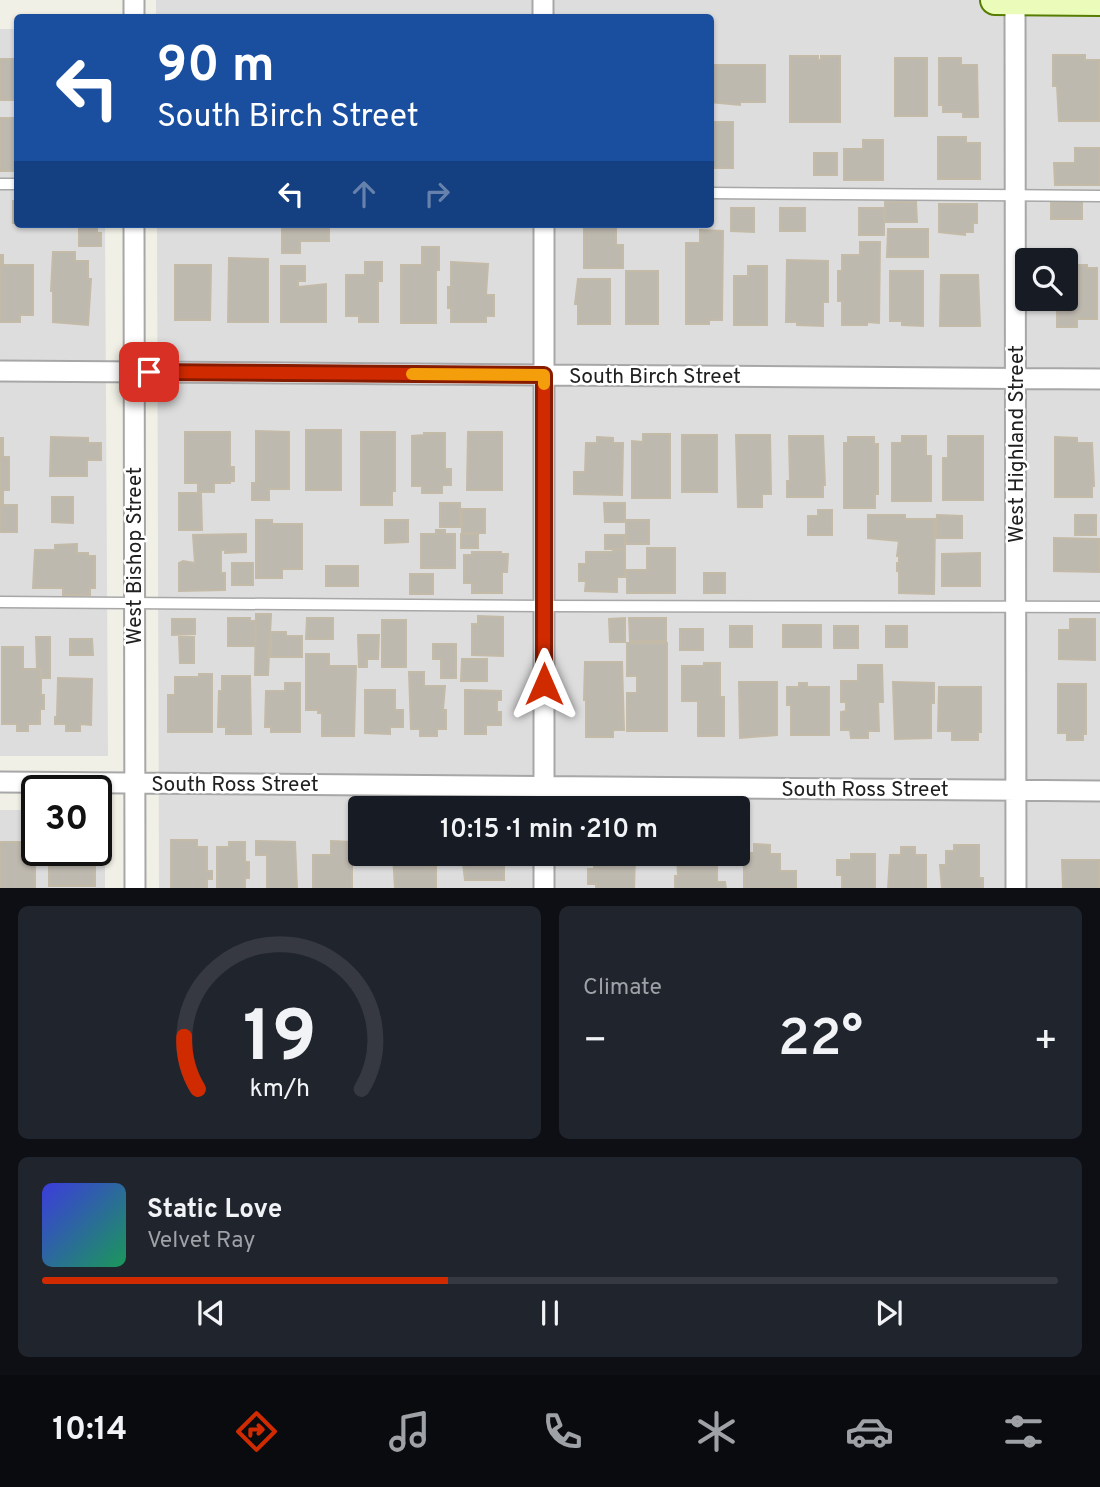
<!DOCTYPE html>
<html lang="en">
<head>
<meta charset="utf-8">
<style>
  body { margin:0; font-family:Overpass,sans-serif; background:#20242c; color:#f1f3f6; height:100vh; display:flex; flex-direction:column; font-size:26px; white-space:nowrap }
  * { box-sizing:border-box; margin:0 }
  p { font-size:23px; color:#9ea1a6 }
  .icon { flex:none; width:38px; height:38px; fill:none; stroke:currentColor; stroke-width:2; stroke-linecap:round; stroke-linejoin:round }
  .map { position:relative; height:888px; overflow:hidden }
  .details { display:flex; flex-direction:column; gap:18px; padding:18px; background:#0d0f14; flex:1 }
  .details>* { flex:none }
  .banner { position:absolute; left:14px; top:14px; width:700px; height:214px; border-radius:7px; box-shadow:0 2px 5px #0004; background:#1a4fa0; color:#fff; overflow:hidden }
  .tools { position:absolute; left:1015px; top:248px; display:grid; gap:14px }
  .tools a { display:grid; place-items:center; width:63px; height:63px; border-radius:7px; background:#171b24; box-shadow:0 2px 5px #0004; font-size:35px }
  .speed { position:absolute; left:21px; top:775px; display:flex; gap:14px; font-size:35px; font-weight:700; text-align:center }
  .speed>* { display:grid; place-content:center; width:91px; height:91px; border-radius:50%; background:#171b24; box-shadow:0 2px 5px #0004; line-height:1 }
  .speed .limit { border:4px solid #111; border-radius:10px; background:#fff; color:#111 }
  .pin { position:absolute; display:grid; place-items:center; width:60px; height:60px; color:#fff; margin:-30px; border-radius:14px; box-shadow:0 4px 10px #0006 }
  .me { position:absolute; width:77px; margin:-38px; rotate:0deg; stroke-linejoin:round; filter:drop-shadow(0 0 5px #0008) }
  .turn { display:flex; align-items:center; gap:24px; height:147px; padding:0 28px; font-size:32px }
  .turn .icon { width:91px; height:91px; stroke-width:2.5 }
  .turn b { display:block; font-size:49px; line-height:60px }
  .lanes { display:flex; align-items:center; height:66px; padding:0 28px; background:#0003; justify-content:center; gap:35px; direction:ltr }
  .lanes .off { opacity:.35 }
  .big { font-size:52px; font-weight:600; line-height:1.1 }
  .details .tile { flex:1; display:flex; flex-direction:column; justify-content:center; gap:10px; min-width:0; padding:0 24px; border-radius:10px; background:#20242c }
  .details .dial { align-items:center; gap:0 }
  .dial svg { height:182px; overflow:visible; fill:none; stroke:#363941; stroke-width:7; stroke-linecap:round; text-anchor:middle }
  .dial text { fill:#f1f3f6; stroke:none }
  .song { display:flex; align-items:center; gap:21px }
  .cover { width:84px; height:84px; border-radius:10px; background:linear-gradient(135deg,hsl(240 70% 55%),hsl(150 70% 35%)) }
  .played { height:7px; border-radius:4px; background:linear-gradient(90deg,#d02a00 40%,#363941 40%) }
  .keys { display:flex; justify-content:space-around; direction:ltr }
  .heat { display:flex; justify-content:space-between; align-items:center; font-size:38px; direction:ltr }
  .details .tiles { flex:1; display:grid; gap:18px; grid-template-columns:1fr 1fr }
  .tile:last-child { grid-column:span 2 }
  .trip { position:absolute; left:348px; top:796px; width:402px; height:70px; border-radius:7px; background:#171b24; box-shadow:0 2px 5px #0004; font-weight:600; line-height:70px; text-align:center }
  .menu { display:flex; height:112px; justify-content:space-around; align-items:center; background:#090b0e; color:#9ea1a6 }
  .menu .icon { width:49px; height:49px }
  .menu .active { color:#d02a00 }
  .menu b { font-size:32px; color:#f1f3f6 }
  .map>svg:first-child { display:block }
</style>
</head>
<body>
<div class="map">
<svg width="1100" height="889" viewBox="0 0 1100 889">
  <rect width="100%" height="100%" fill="#f1f0e6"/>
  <path fill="#dedddd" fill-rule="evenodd" d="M 156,0 L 1100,0 L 1100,888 L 159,888 L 157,224 L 710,224 L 710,18 L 156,18 ZM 1027,261 L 1066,261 L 1066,299 L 1027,299 ZM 360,808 L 738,808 L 738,854 L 360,854 Z
    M 0,29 L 17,29 L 18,224 L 105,224 L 108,756 L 0,756 Z
    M 96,809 L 105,809 L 105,888 L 0,888 L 0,810 L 37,810 L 37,850 L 96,850 Z"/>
  <path fill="#beb9af" stroke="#c3baa8" stroke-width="2" d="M 1053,55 L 1085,55 L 1085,60 L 1099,60 L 1099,121 L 1059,121 L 1057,86 L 1053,86 Z
    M 790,56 L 818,56 L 818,60 L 821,60 L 821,56 L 840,56 L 840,122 L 790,122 Z
    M 895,58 L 927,58 L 927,116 L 895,116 Z
    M 939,58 L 961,58 L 961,65 L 977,65 L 978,117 L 963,117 L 963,112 L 943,112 L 943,105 L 939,105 Z
    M 0,59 L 18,59 L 18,100 L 0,100 Z
    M 710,65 L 765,65 L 765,102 L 740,102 L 740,105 L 710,102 Z
    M 0,118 L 17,118 L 17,171 L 0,171 Z
    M 710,122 L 733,122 L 733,168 L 710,168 Z
    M 938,137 L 966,137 L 966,143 L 980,143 L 980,179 L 938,179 Z
    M 863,140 L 883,140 L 883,180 L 844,180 L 844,149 L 863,149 Z
    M 1075,148 L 1100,148 L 1100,185 L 1055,185 L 1054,163 L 1075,163 Z
    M 814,153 L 837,153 L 837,175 L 814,175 Z
    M 13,201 L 18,201 L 18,223 L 13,223 Z
    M 885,202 L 916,202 L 917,222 L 885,222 Z
    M 1051,202 L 1082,202 L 1082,219 L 1051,219 Z
    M 939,204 L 977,204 L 977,223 L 973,223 L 973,232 L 965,232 L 965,235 L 939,232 Z
    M 731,208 L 754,208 L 754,232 L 731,231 Z
    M 780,208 L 805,208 L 805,231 L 780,231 Z
    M 859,208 L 884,208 L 884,235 L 859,235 Z
    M 79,224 L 97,224 L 97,233 L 101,233 L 101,246 L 79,246 Z
    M 282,224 L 329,224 L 329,241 L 300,241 L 300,253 L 282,253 Z
    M 584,224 L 616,224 L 616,245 L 623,245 L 623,268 L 584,268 Z
    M 888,229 L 928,229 L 928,257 L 887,257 Z
    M 700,230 L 723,231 L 722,320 L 709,320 L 709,324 L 686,324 L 686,243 L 700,243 Z
    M 860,242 L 880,242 L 879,323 L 867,322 L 867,325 L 842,325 L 842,301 L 838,301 L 838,271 L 842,271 L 842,255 L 860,255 Z
    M 422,247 L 439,247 L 439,270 L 436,270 L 436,323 L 401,323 L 401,265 L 422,265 Z
    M 53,252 L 75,252 L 75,261 L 88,261 L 88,279 L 91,279 L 88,325 L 53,322 L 53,291 L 51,291 Z
    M 0,255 L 3,255 L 3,265 L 33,265 L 33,315 L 20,315 L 20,322 L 0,322 Z
    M 229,258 L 268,259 L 268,322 L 228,322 Z
    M 787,260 L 828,261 L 828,302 L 823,302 L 823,326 L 797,325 L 797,322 L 786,322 Z
    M 365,262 L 382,262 L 382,281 L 378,281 L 378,322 L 359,322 L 359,316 L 346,316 L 346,275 L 365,275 Z
    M 451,262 L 488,264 L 486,295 L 494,295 L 494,316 L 486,316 L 486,322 L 451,322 L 451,308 L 448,308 L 448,287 L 451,287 Z
    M 175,265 L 211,265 L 210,320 L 175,320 Z
    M 1066,265 L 1087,265 L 1087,268 L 1097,268 L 1097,319 L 1077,319 L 1077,327 L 1057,327 L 1057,299 L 1066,299 Z
    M 281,266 L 305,266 L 305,281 L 298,281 L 298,287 L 326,284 L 326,322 L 281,322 Z
    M 748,266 L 767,266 L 767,325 L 734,325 L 734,276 L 748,276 Z
    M 626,271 L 658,271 L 658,324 L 626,324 Z
    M 890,271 L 923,271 L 923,326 L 902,325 L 902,321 L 890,321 Z
    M 941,275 L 978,275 L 980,326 L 940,326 Z
    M 578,279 L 610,279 L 610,324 L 578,324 L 578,304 L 575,304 Z
    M 306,430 L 341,430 L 341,490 L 306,490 Z
    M 256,431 L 289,432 L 289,489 L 269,489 L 269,500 L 252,500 L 252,483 L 256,483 Z
    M 185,432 L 230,432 L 230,467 L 234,467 L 234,481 L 230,481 L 230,483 L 214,483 L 214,492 L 198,492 L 198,483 L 185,483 Z
    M 361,432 L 395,432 L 395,491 L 392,491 L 392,505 L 361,505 Z
    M 468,432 L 502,432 L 502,490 L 467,490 Z
    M 424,433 L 445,433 L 445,469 L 451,469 L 451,485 L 442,485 L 442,493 L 422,493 L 422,486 L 412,486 L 412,436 L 424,435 Z
    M 643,434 L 670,434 L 670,498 L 632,498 L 632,441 L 643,442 Z
    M 682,435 L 717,435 L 717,492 L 682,492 Z
    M 736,435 L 770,435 L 771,494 L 762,494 L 762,507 L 738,507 Z
    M 789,436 L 823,436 L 825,485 L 823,485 L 823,497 L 787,497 L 787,481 L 790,481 Z
    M 902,436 L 926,436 L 926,456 L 931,456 L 931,501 L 892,501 L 892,443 L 902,443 Z
    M 948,436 L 983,436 L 983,500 L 943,500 L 943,458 L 948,458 Z
    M 51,437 L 88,438 L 88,443 L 101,443 L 101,460 L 87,460 L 87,476 L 50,476 Z
    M 597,437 L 613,438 L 613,443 L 623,443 L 622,495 L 574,494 L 574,472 L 585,472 L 586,443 L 597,443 Z
    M 848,437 L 874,437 L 874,444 L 878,444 L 878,494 L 875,494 L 875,508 L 844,508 L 844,443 L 848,443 Z
    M 1055,437 L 1077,438 L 1077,443 L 1092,443 L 1094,486 L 1092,486 L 1092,497 L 1055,497 Z
    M 0,438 L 3,438 L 3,457 L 9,457 L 9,490 L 3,490 L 3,505 L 17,505 L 17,532 L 0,532 Z
    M 179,493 L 201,493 L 202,530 L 179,530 Z
    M 52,497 L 73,497 L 73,523 L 52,522 Z
    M 440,503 L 460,503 L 460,527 L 440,527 Z
    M 604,503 L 625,503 L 625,522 L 605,522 Z
    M 462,509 L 485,509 L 485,533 L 462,533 Z
    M 818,510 L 832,510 L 832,535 L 808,535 L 808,516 L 818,516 Z
    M 868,515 L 905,515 L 905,519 L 935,519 L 934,594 L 899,593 L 899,571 L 897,571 L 897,563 L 899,563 L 899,556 L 897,556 L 899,541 L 868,538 Z
    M 937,515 L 962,516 L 962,538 L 936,538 Z
    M 1075,515 L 1096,515 L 1096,535 L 1075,535 Z
    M 256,520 L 272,520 L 272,524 L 302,524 L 302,569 L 282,569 L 282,578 L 256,578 Z
    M 385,520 L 408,520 L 408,542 L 385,543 Z
    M 626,520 L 649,520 L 649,544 L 626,544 Z
    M 436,530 L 445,530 L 445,534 L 455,534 L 455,568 L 421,568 L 421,534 L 436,534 Z
    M 246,534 L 246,552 L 225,553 L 225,550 L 221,550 L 221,573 L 225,573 L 225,590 L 179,591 L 179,563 L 183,561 L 195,563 L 193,535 Z
    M 461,534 L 478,534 L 478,548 L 461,548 Z
    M 605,535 L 625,535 L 625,549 L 605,549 Z
    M 1054,538 L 1099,539 L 1099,572 L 1054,571 Z
    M 77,544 L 77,553 L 88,553 L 88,556 L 95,556 L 95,588 L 90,588 L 90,595 L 63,595 L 63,588 L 33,588 L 35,550 L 55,550 L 55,545 Z
    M 647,548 L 675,548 L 675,593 L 627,593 L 627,570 L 647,570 Z
    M 613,549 L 625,549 L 625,577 L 617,577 L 617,592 L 585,591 L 586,581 L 579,581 L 579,564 L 586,564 L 586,552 L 613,552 Z
    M 472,552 L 501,552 L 501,554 L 508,554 L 507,572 L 502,572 L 502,593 L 472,593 L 472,583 L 464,583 L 464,555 L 472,555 Z
    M 980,553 L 980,586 L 942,586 L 942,554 Z
    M 232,563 L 253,563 L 253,585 L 232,585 Z
    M 326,566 L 358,566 L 358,586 L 326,586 Z
    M 704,573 L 725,573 L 725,593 L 704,593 Z
    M 410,574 L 433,574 L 433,594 L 410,594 Z
    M 256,614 L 271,614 L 268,675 L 255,675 Z
    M 478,616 L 503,617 L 503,656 L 472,655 L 472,624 L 478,624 Z
    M 228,618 L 250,618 L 250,621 L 256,621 L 255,646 L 228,646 Z
    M 307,618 L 333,618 L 333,639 L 306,639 Z
    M 625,618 L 625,642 L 610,642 L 609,619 Z
    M 629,618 L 666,618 L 666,641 L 630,641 Z
    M 172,619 L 195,619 L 195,634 L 172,635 Z
    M 1070,619 L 1095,619 L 1095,660 L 1059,659 L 1059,630 L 1070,630 Z
    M 382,620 L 406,620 L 406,667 L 382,667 Z
    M 783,625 L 821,625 L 821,647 L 783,647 Z
    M 730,626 L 752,626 L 752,647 L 730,647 Z
    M 834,626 L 858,626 L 858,648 L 834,648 Z
    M 886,626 L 907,626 L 907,647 L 886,647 Z
    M 680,629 L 703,629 L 703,650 L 680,650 Z
    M 271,632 L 286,632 L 286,636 L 302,636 L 302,657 L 271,657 Z
    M 358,635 L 379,635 L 378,659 L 367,659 L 367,667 L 359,667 Z
    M 36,637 L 50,637 L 50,678 L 41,678 L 41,669 L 37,669 Z
    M 179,637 L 194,637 L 194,663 L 180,663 Z
    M 70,639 L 92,639 L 93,655 L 70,655 Z
    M 627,643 L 667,643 L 667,731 L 627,731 L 627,693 L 637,693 L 637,676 L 627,676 Z
    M 433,644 L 456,644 L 456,678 L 441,678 L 441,659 L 433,659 Z
    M 2,647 L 23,647 L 23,669 L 41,669 L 41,695 L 44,695 L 44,709 L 40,709 L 40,724 L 28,724 L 28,731 L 17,731 L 17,724 L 2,724 Z
    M 306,654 L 329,654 L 329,666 L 356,666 L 354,736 L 322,736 L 322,713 L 318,713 L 318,710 L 306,710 Z
    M 462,659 L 487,659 L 487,681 L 461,681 Z
    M 585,662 L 622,662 L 624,730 L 613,730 L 613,737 L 586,737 L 586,700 L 584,700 Z
    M 704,663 L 720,663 L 720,697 L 724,697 L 724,736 L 698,736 L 698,701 L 682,701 L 682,666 L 704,666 Z
    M 858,665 L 882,665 L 883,702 L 878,702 L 879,731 L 868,731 L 868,738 L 851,738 L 850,730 L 841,730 L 841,712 L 846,711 L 846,702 L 841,702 L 841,681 L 858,681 Z
    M 409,672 L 424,672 L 424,686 L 445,686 L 443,710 L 446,710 L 446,729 L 437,729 L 437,736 L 420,736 L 420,729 L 411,729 Z
    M 199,674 L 212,674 L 212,732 L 168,732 L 168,695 L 175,695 L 175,677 L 199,677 Z
    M 222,676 L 250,676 L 251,734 L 226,734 L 226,727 L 218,727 L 219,691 L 222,691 Z
    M 58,678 L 92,679 L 91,725 L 80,724 L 80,731 L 66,731 L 66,724 L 55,724 L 55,717 L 57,717 Z
    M 739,682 L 777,682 L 777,735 L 740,738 Z
    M 893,682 L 934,683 L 934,703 L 931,703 L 931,738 L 895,739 Z
    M 285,683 L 300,683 L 300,732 L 271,732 L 271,727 L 265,727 L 266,691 L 285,691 Z
    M 799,683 L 807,683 L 807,687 L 829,687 L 829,735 L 791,735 L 791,705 L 787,705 L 787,687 L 799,687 Z
    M 1058,684 L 1086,684 L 1086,734 L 1083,734 L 1083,740 L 1067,740 L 1067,733 L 1058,733 Z
    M 939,687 L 981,687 L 981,732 L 978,732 L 978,740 L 952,740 L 952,731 L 938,731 Z
    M 365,690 L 395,690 L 395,710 L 403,710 L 403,727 L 390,727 L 390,734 L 365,733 Z
    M 465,690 L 501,691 L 501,700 L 497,700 L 497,712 L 501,712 L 501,725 L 486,725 L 486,734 L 465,734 Z
    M 171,840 L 197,840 L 197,847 L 207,847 L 207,871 L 212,871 L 212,879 L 207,879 L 207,889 L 171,889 Z
    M 256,841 L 295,842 L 297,889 L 267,889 L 267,855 L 256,855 Z
    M 331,841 L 352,842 L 352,889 L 313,889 L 313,855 L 331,855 Z
    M 0,842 L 32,842 L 32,864 L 35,864 L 35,889 L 0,889 Z
    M 229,842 L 245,842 L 245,862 L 249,862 L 249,878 L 245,878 L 245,889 L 217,889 L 217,847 L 229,847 Z
    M 754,844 L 770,845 L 770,854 L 780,854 L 780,871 L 796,871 L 796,888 L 744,889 L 744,853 L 754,853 Z
    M 954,845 L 979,845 L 979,878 L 983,878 L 983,889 L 942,889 L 940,865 L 946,865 L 946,851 L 954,851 Z
    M 901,847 L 915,847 L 915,855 L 926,855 L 926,889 L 888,889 L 890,855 L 901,855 Z
    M 49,850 L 95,850 L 95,886 L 49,886 Z
    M 393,854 L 428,854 L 428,867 L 436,867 L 436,889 L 395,889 Z
    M 462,854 L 504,854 L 504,880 L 465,880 Z
    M 594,854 L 633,854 L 633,858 L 635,858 L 634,889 L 596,889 L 596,884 L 588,884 L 588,869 L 594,869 Z
    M 677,854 L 717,854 L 717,882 L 725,882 L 726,889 L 675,889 L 675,876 L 678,876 Z
    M 851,854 L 875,854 L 875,889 L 842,889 L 842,875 L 837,875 L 837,860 L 851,860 Z
    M 1062,860 L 1099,860 L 1099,889 L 1063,889 Z"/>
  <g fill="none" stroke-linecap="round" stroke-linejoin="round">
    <g stroke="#a7a7a7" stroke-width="13">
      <path id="lane" d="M 0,184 L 18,184
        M 710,193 L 1100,196
        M 0,602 L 544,606 L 1100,607"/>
    </g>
    <g stroke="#a7a7a7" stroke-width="23">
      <path id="street" d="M 134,0 L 134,18
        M 543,0 L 543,18
        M 1015,0 L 1016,889
        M 134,224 L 135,889
        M 544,224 L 544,808
        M 0,371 L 1100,379
        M 0,782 L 1100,791
        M 544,854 L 544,889"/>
    </g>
    <g stroke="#567c02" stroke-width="32">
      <path id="secondary" d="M 995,0 L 1100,1"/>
    </g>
    <use href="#lane" stroke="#fff" stroke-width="10"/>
    <use href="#street" stroke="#fff" stroke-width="19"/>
    <use href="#secondary" stroke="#ebfbba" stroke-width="28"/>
  </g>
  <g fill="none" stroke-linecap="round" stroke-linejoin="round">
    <g stroke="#871b00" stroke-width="18">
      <path id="route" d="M 149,372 L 544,375 L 544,684"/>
    </g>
    <use href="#route" stroke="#d02a00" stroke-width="12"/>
    <path stroke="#f59e0b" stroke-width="12" d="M 412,374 L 544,375 L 544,384"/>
  </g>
  <g text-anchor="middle" stroke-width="5" stroke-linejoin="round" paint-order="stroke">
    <g font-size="21" fill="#202020" stroke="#fff">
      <text x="655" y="383">South Birch Street</text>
      <text transform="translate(1016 444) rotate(-90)" y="7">West Highland Street</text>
      <text transform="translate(134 556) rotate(-90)" y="7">West Bishop Street</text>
      <text x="235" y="791">South Ross Street</text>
      <text x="865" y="796">South Ross Street</text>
    </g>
  </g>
</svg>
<div class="tools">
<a><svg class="icon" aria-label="search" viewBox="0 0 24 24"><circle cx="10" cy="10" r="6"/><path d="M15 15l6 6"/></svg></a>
</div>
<div class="speed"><div class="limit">30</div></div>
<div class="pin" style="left:149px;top:372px;background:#d93025"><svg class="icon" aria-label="arrive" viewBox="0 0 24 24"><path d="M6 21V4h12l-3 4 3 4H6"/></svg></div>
<svg class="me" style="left:544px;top:684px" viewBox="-20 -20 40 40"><path d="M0-17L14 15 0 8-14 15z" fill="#d02a00" stroke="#fff" stroke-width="4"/></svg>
<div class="trip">10:15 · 1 min · 210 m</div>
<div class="banner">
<div class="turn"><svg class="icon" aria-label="left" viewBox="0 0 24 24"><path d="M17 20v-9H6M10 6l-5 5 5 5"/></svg><div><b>90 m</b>South Birch Street</div></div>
<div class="lanes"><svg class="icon" aria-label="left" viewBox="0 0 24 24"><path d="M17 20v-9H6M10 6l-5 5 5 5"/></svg><svg class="icon off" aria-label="ahead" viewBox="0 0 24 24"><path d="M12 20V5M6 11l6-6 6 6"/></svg><svg class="icon off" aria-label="right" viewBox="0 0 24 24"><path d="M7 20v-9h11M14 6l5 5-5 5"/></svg></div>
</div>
</div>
<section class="details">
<div class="tiles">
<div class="tile dial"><svg viewBox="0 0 100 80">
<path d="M14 69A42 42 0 1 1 86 69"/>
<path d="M14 69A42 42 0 0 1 8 46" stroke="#d02a00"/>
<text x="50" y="56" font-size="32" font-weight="700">19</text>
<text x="50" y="72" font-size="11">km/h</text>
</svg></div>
<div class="tile"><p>Climate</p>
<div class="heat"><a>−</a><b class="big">22°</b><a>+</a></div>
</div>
<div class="tile">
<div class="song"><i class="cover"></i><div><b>Static Love</b><p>Velvet Ray</p></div></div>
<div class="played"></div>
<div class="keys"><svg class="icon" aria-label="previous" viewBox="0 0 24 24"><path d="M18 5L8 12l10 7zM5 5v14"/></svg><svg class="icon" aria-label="pause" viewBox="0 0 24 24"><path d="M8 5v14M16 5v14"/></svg><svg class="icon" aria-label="next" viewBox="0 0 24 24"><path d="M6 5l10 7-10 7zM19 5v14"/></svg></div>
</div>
</div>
</section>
<nav class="menu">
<b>10:14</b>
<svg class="icon active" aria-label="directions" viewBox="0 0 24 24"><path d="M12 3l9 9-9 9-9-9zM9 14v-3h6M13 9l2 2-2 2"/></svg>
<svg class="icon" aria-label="music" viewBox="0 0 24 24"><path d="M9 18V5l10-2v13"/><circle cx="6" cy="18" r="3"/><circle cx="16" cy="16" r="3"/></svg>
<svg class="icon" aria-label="phone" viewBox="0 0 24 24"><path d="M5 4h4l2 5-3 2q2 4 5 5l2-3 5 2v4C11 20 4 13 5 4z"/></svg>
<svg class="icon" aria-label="climate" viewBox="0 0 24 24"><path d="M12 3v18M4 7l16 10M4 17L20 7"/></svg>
<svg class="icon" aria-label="car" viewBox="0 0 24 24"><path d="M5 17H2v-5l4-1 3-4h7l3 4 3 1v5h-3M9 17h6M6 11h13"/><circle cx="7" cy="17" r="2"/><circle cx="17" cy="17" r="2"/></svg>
<svg class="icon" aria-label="filters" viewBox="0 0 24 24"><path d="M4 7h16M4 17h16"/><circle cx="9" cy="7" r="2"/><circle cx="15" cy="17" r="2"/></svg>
</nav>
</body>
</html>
